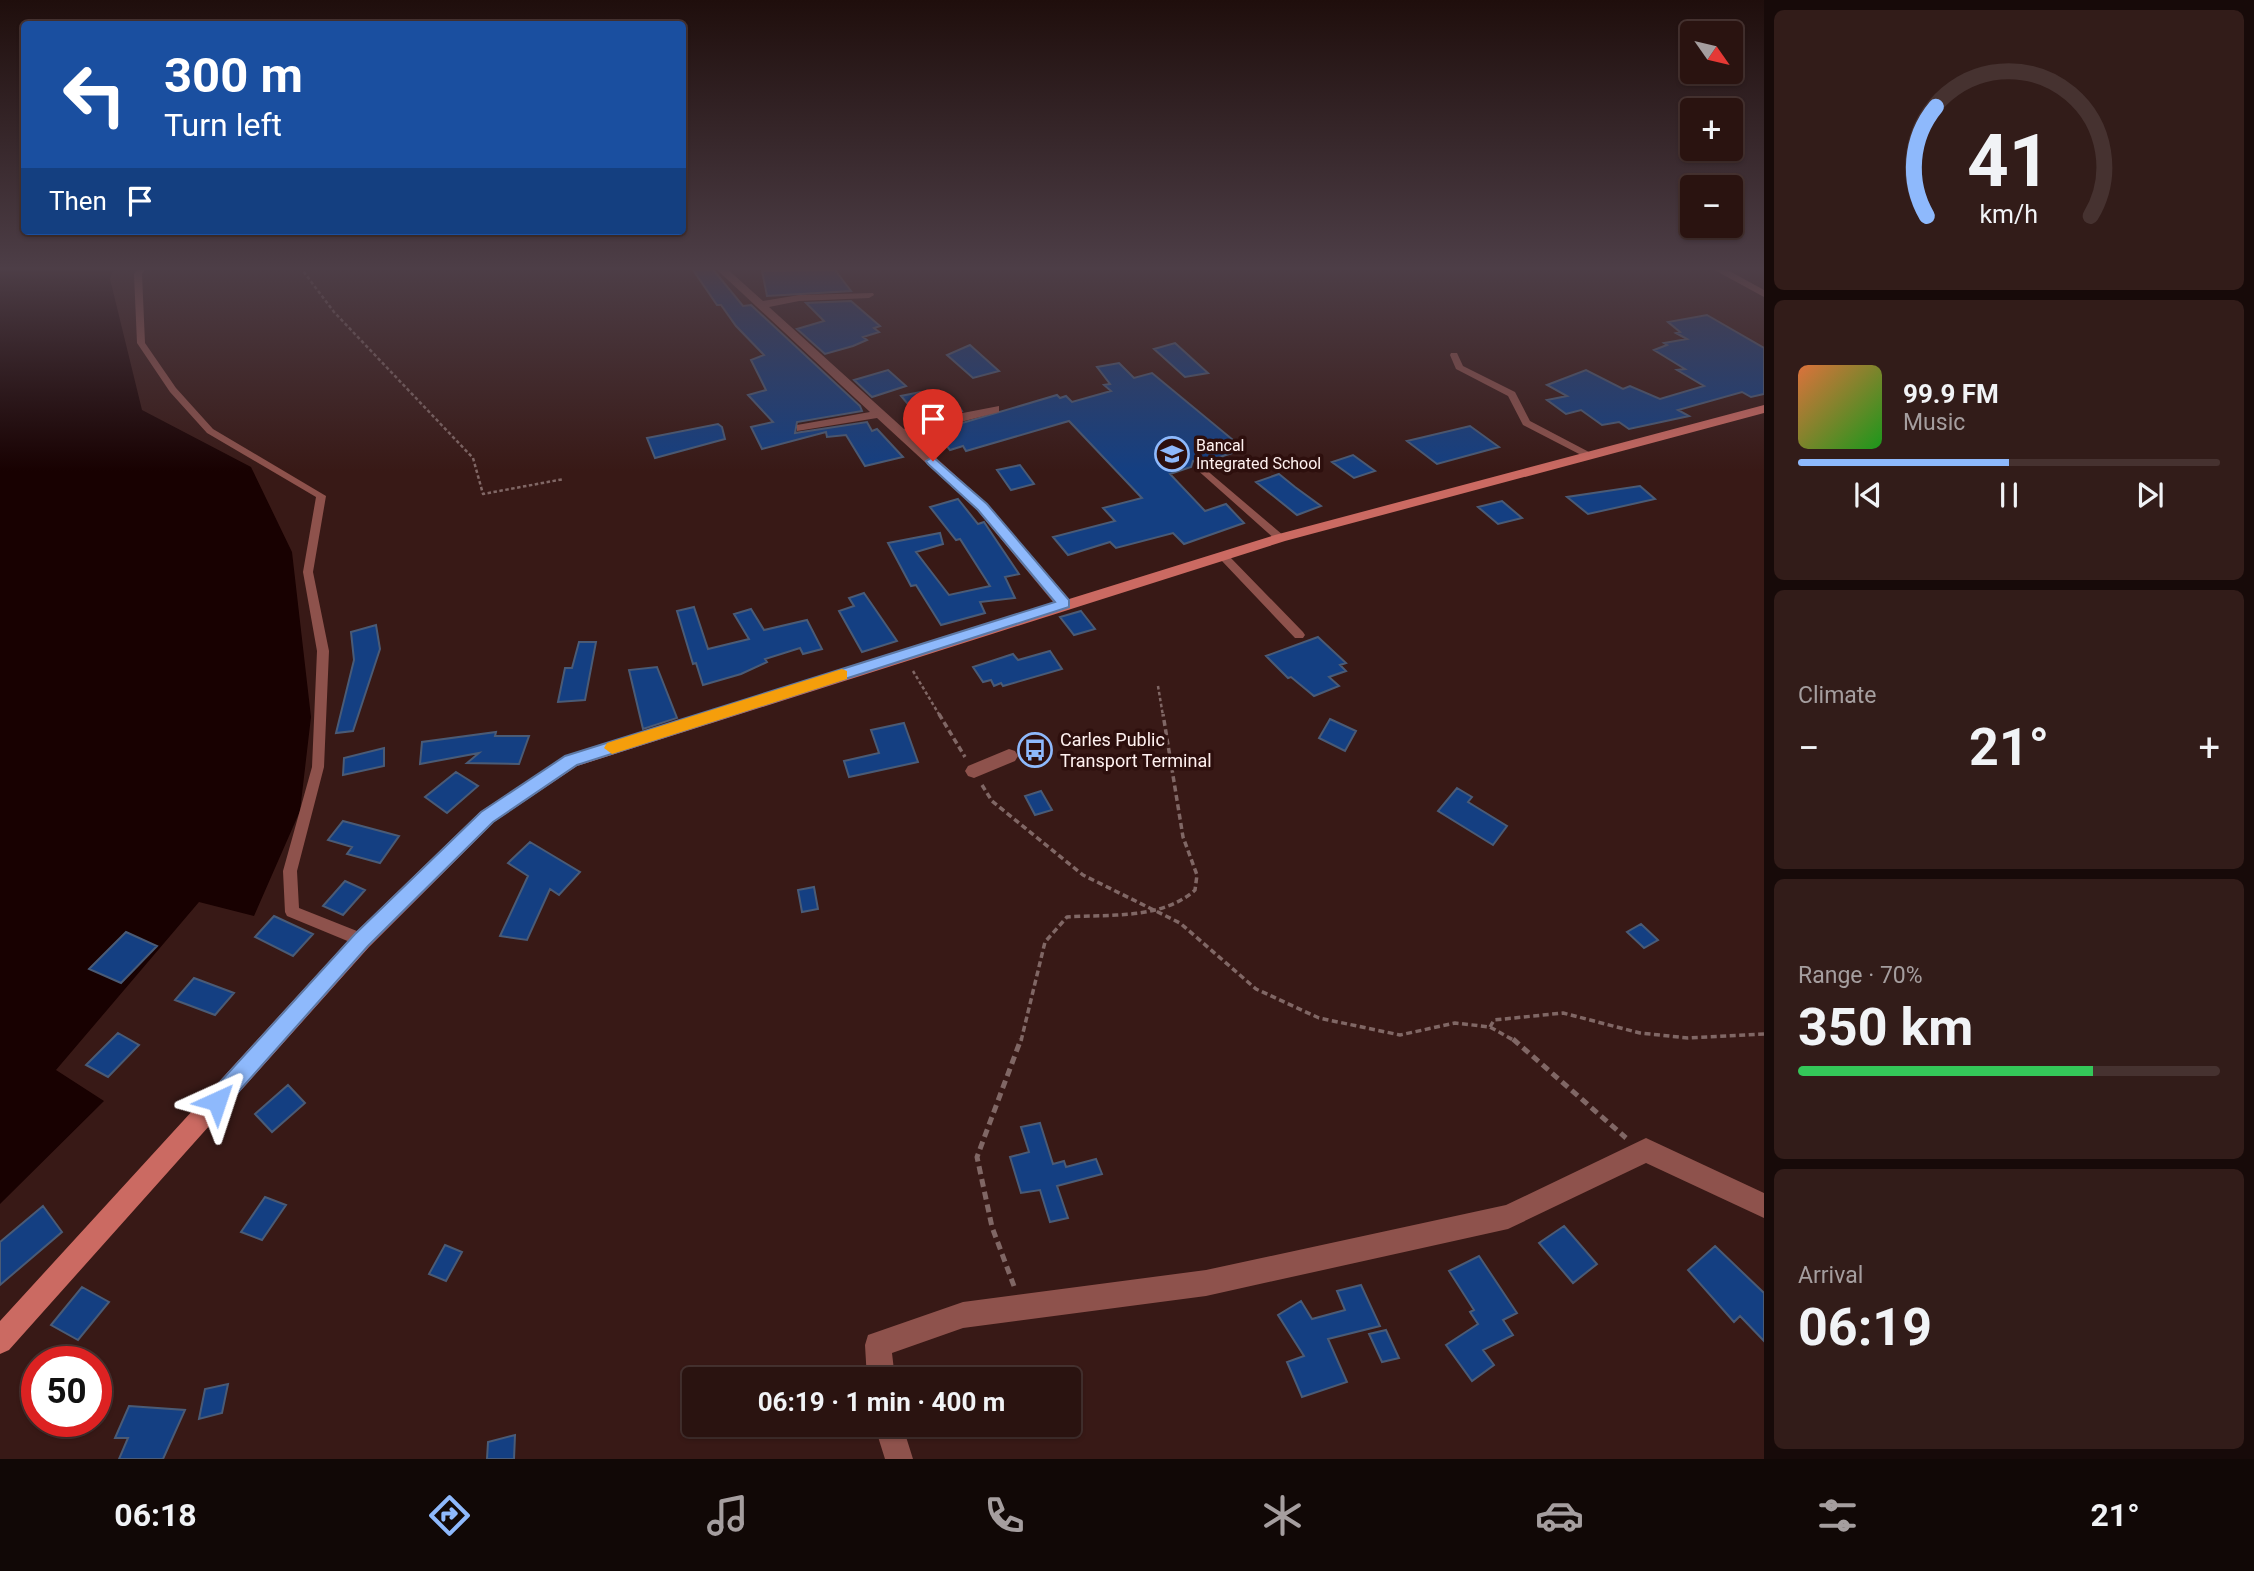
<!DOCTYPE html>
<html lang="en">
<head>
<meta charset="utf-8">
<style>
  body { margin:0; font-family:Roboto,sans-serif; background:#321c19; color:#f1f3f6; height:100vh; display:flex; flex-direction:column; font-size:26px; white-space:nowrap }
  * { box-sizing:border-box; margin:0 }
  p { font-size:23px; color:#a59e9f }
  .icon { flex:none; width:38px; height:38px; fill:none; stroke:currentColor; stroke-width:2; stroke-linecap:round; stroke-linejoin:round }
  .map { position:relative; flex:1; overflow:hidden }
  .panel { display:flex; flex-direction:column; gap:10px; padding:10px; background:#170a09; width:490px }
  .panel>* { flex:none }
  .top-card { position:absolute; left:21px; top:21px; width:665px; height:214px; border-radius:7px; box-shadow:0 2px 5px #0004,0 0 0 2px #463230; background:#1a4fa0; color:#fff; overflow:hidden }
  .needle { width:46px; rotate:124deg }
  .fabs { position:absolute; left:1680px; top:21px; display:grid; gap:14px }
  .fabs a { display:grid; place-items:center; width:63px; height:63px; border-radius:7px; background:#2a1310; box-shadow:0 2px 5px #0004,0 0 0 2px #463230; font-size:35px }
  .speed { position:absolute; left:21px; top:1346px; display:flex; gap:14px; font-size:35px; font-weight:700; text-align:center }
  .speed>* { display:grid; place-content:center; width:91px; height:91px; border-radius:50%; background:#2a1310; box-shadow:0 2px 5px #0004,0 0 0 2px #463230; line-height:1 }
  .speed .limit { border:10px solid #d22; background:#fff; color:#111 }
  .pin { position:absolute; display:grid; place-items:center; width:60px; height:60px; color:#fff; margin:-72px -30px; border-radius:50% 50% 50% 0; rotate:-45deg; box-shadow:0 0 7px #0007 }
  .pin .icon { rotate:45deg }
  .me { position:absolute; width:77px; margin:-38px; rotate:42deg; stroke-linejoin:round; filter:drop-shadow(0 0 5px #0008) }
  .turn { display:flex; align-items:center; gap:24px; height:147px; padding:0 28px; font-size:32px }
  .turn .icon { width:91px; height:91px; stroke-width:2.5 }
  .turn b { display:block; font-size:49px; line-height:60px }
  .then { display:flex; align-items:center; height:66px; padding:0 28px; background:#0003; gap:14px; font-size:26px }
  .big { font-size:52px; font-weight:700; line-height:1.1 }
  .panel .card { flex:1; display:flex; flex-direction:column; justify-content:center; gap:10px; min-width:0; padding:0 24px; border-radius:10px; background:#321c19 }
  .panel .dial { align-items:center; gap:0 }
  .dial svg { height:182px; overflow:visible; fill:none; stroke:#463230; stroke-width:7; stroke-linecap:round; text-anchor:middle }
  .dial text { fill:#f1f3f6; stroke:none }
  .song { display:flex; align-items:center; gap:21px }
  .cover { width:84px; height:84px; border-radius:10px; background:linear-gradient(135deg,hsl(20 70% 55%),hsl(120 70% 35%)) }
  .played { height:7px; border-radius:4px; background:linear-gradient(90deg,#8eb9fc 50%,#463230 50%) }
  .keys { display:flex; justify-content:space-around; direction:ltr }
  .heat { display:flex; justify-content:space-between; align-items:center; font-size:38px; direction:ltr }
  .charge { height:10px; border-radius:5px; background:linear-gradient(90deg,#34c759 70%,#463230 0) }
  .trip { position:absolute; left:682px; top:1367px; width:399px; height:70px; border-radius:7px; background:#2a1310; box-shadow:0 2px 5px #0004,0 0 0 2px #463230; font-weight:700; line-height:70px; text-align:center }
  .menu { display:flex; height:112px; justify-content:space-around; align-items:center; background:#110806; color:#a59e9f }
  .menu .icon { width:49px; height:49px }
  .menu .on { color:#8eb9fc }
  .menu b { font-size:32px; color:#f1f3f6 }
  main { display:flex; flex:1; min-height:0 }
  .map>svg:first-child { display:block }
</style>
</head>
<body>
<main>
<div class="map">
<svg width="1764" height="1459" viewBox="0 0 1764 1459">
  <rect width="100%" height="100%" fill="#381916"/>
  <path fill="#180101" d="M 0,267 L 114,267 L 110,279 L 142,410 L 251,467 L 292,552 L 311,717 L 300,811 L 254,916 L 199,902 L 56,1070 L 104,1101 L 0,1204 Z"/>
  <path fill="#143f82" stroke="#4a5b76" stroke-width="2" d="M 691,267 L 711,267 L 743,306 L 751,305 L 860,406 L 862,411 L 797,422 L 795,433 L 867,422 L 872,431 L 877,429 L 903,457 L 865,466 L 846,435 L 827,437 L 826,432 L 762,449 L 751,427 L 773,422 L 748,395 L 766,390 L 751,360 L 764,355 L 736,326 L 721,305 L 717,305 Z
    M 835,270 L 851,291 L 767,296 L 762,271 Z
    M 851,301 L 880,326 L 874,328 L 879,332 L 863,337 L 867,340 L 853,346 L 825,354 L 797,329 L 824,321 L 806,303 Z
    M 1707,315 L 1764,348 L 1764,394 L 1751,397 L 1742,392 L 1678,410 L 1689,416 L 1629,429 L 1619,422 L 1602,425 L 1581,410 L 1566,414 L 1547,400 L 1567,396 L 1547,385 L 1586,370 L 1623,389 L 1630,386 L 1660,399 L 1704,386 L 1677,370 L 1685,369 L 1654,350 L 1667,345 L 1664,343 L 1687,339 L 1676,333 L 1680,332 L 1668,322 Z
    M 1175,343 L 1208,373 L 1185,377 L 1154,349 Z
    M 970,345 L 999,371 L 973,378 L 947,355 Z
    M 1119,363 L 1134,378 L 1152,373 L 1244,449 L 1202,463 L 1193,461 L 1191,467 L 1170,474 L 1205,511 L 1226,504 L 1244,523 L 1184,544 L 1173,533 L 1116,548 L 1110,542 L 1068,555 L 1053,537 L 1115,521 L 1103,508 L 1142,498 L 1069,421 L 966,451 L 963,446 L 950,450 L 935,431 L 1057,395 L 1060,398 L 1066,396 L 1072,402 L 1111,391 L 1104,385 L 1110,384 L 1097,367 Z
    M 888,370 L 906,386 L 872,397 L 854,380 Z
    M 920,392 L 931,406 L 956,402 L 962,411 L 926,419 L 921,414 L 917,415 L 901,396 Z
    M 718,424 L 722,427 L 725,439 L 655,458 L 647,438 Z
    M 1470,426 L 1499,447 L 1437,464 L 1407,441 Z
    M 1353,455 L 1375,471 L 1354,478 L 1332,462 Z
    M 1020,465 L 1034,484 L 1011,490 L 997,470 Z
    M 1279,474 L 1295,487 L 1321,506 L 1297,515 L 1256,482 Z
    M 1640,486 L 1655,499 L 1588,514 L 1567,497 Z
    M 958,499 L 978,524 L 984,522 L 988,528 L 1019,574 L 1005,577 L 1015,598 L 980,602 L 985,613 L 941,625 L 916,585 L 911,586 L 888,543 L 940,533 L 943,544 L 916,552 L 949,595 L 990,586 L 960,539 L 956,540 L 930,507 Z
    M 1502,501 L 1522,518 L 1498,524 L 1478,507 Z
    M 864,593 L 897,641 L 862,652 L 839,611 L 854,606 L 849,598 Z
    M 694,607 L 708,649 L 749,639 L 734,614 L 751,609 L 764,630 L 807,620 L 822,649 L 803,654 L 800,648 L 765,659 L 767,662 L 741,674 L 703,685 L 696,663 L 693,664 L 677,611 Z
    M 1081,611 L 1095,629 L 1074,635 L 1060,617 Z
    M 376,625 L 380,649 L 353,731 L 336,733 L 354,660 L 351,632 Z
    M 1318,637 L 1346,663 L 1340,665 L 1346,671 L 1329,677 L 1339,686 L 1314,696 L 1291,677 L 1288,678 L 1266,656 Z
    M 579,642 L 596,642 L 585,700 L 558,702 L 565,668 L 572,668 Z
    M 1050,651 L 1062,669 L 1003,686 L 1001,683 L 994,686 L 991,680 L 983,682 L 973,667 L 1013,654 L 1018,660 Z
    M 657,667 L 677,718 L 643,729 L 629,670 Z
    M 1330,719 L 1356,731 L 1345,751 L 1319,738 Z
    M 904,723 L 918,762 L 849,777 L 844,761 L 879,753 L 871,730 Z
    M 496,732 L 495,736 L 529,736 L 519,764 L 467,763 L 479,753 L 420,764 L 422,742 Z
    M 384,748 L 384,766 L 343,775 L 344,758 Z
    M 456,772 L 478,786 L 447,813 L 425,797 Z
    M 1457,788 L 1472,797 L 1468,802 L 1507,826 L 1493,845 L 1438,811 Z
    M 1041,791 L 1052,810 L 1035,815 L 1025,796 Z
    M 343,821 L 384,832 L 399,836 L 380,863 L 347,854 L 352,847 L 328,840 Z
    M 530,842 L 580,872 L 559,895 L 550,889 L 527,940 L 500,936 L 528,876 L 508,863 Z
    M 345,881 L 365,890 L 343,915 L 323,906 Z
    M 814,887 L 818,909 L 802,912 L 798,890 Z
    M 274,916 L 313,934 L 293,956 L 255,937 Z
    M 1641,924 L 1658,940 L 1644,948 L 1627,932 Z
    M 126,932 L 157,946 L 121,983 L 89,969 Z
    M 194,978 L 234,993 L 215,1015 L 175,1000 Z
    M 118,1033 L 139,1045 L 108,1077 L 86,1065 Z
    M 288,1085 L 305,1103 L 272,1132 L 255,1114 Z
    M 1040,1123 L 1053,1164 L 1064,1161 L 1066,1167 L 1096,1159 L 1102,1174 L 1057,1186 L 1068,1218 L 1050,1222 L 1040,1190 L 1021,1193 L 1010,1157 L 1029,1152 L 1021,1127 Z
    M 265,1197 L 286,1205 L 262,1240 L 241,1232 Z
    M 43,1206 L 62,1232 L 0,1285 L 0,1242 Z
    M 1564,1226 L 1597,1264 L 1573,1283 L 1539,1243 Z
    M 445,1245 L 462,1252 L 446,1281 L 429,1274 Z
    M 1715,1246 L 1764,1293 L 1764,1341 L 1740,1316 L 1734,1322 L 1688,1270 Z
    M 1479,1256 L 1517,1313 L 1503,1320 L 1513,1335 L 1483,1350 L 1494,1365 L 1472,1381 L 1446,1345 L 1478,1324 L 1470,1312 L 1474,1310 L 1449,1271 Z
    M 1361,1285 L 1380,1326 L 1328,1339 L 1347,1382 L 1302,1397 L 1287,1362 L 1304,1356 L 1278,1315 L 1301,1301 L 1312,1319 L 1345,1310 L 1337,1291 Z
    M 82,1287 L 109,1302 L 78,1340 L 51,1325 Z
    M 1386,1330 L 1399,1358 L 1382,1362 L 1369,1334 Z
    M 228,1384 L 222,1413 L 199,1419 L 205,1389 Z
    M 129,1406 L 185,1410 L 163,1459 L 119,1459 L 128,1438 L 115,1438 Z
    M 515,1435 L 514,1459 L 487,1459 L 488,1442 Z"/>
  <g fill="none" stroke-linecap="round" stroke-linejoin="round">
    <path stroke="#806765" stroke-width="2.5" stroke-dasharray="3.5 2.5" stroke-linecap="butt" d="M 300,267 L 334,312 L 473,458 L 483,494 L 564,479
      M 913,671 L 940,716
      M 1158,686 L 1163,716"/>
    <path stroke="#806765" stroke-width="3.5" stroke-dasharray="6 3.5" stroke-linecap="butt" d="M 939,714 L 965,757
      M 982,785 L 992,801 L 1083,875 L 1180,923 L 1256,989 L 1319,1018 L 1400,1035 L 1455,1023 L 1490,1027 L 1515,1041
      M 1490,1027 L 1494,1020 L 1563,1013 L 1640,1033 L 1688,1038 L 1764,1034
      M 1021,1041 L 1045,942 L 1067,917 C 1109,914 1162,920 1195,890 L 1197,875 L 1183,837 L 1163,714"/>
    <path stroke="#806765" stroke-width="5" stroke-dasharray="8 5" stroke-linecap="butt" d="M 1513,1039 L 1626,1138
      M 1014,1286 L 992,1227 L 977,1157 L 1021,1039"/>
    <path fill="#8e524c" fill-rule="evenodd" d="M 139,267 L 147,267 L 142,274 L 145,343 L 176,388 L 213,429 L 326,496 L 313,572 L 329,651 L 324,767 L 297,871 L 299,908 L 367,935 L 369,940 L 367,945 L 362,947 L 287,916 L 285,912 L 283,871 L 312,767 L 317,651 L 303,572 L 316,497 L 207,433 L 170,392 L 137,343 L 134,274 Z
      M 1451,353 L 1457,353 L 1463,366 L 1515,392 L 1530,421 L 1589,452 L 1589,456 L 1583,456 L 1523,425 L 1508,396 L 1456,369 L 1450,355 Z
      M 1197,462 L 1284,536 L 1284,540 L 1276,540 L 1194,467 L 1194,463 Z
      M 1225,555 L 1229,556 L 1303,632 L 1305,635 L 1303,638 L 1295,638 L 1221,560 L 1220,558 Z"/>
    <path fill="#8e524c" fill-rule="evenodd" d="M 714,267 L 725,267 L 763,301 L 799,295 L 873,293 L 874,295 L 869,298 L 799,301 L 769,307 L 904,429 L 942,417 L 999,406 L 999,412 L 911,435 L 987,504 L 1070,600 L 1072,604 L 1070,608 L 1058,608 L 977,510 L 877,418 L 797,431 L 797,425 L 870,412 Z
      M 1709,267 L 1722,267 L 1764,290 L 1764,297 Z
      M 1009,749 L 1015,751 L 1018,756 L 1015,761 L 974,778 L 968,776 L 965,771 L 968,766 Z
      M 1646,1138 L 1764,1193 L 1764,1218 L 1646,1163 L 1508,1229 L 1206,1296 L 963,1328 L 892,1353 L 895,1379 L 867,1379 L 865,1345 L 868,1335 L 963,1302 L 1206,1270 L 1506,1205 Z
      M 874,1424 L 902,1424 L 913,1459 L 885,1459 Z"/>
    <path fill="#cb6a62" fill-rule="evenodd" d="M 1764,405 L 1764,413 L 1285,541 L 577,766 L 494,822 L 369,947 L 9,1350 L 0,1354 L 0,1321 L 355,933 L 480,812 L 565,756 L 1275,535 Z"/>
  </g>
  <linearGradient id="sky" x2="0" y2="1"><stop stop-color="#1f0e0c"/><stop offset="0.57" stop-color="#4d3e47"/><stop offset="1" stop-color="#4d3e47" stop-opacity="0"/></linearGradient>
  <rect width="1764" height="471" fill="url(#sky)"/>
  <path fill="#8eb9fc" stroke="#5c78a4" stroke-width="2" d="M 933,457 L 987,504 L 1069,600 L 1069,607 L 577,765 L 493,822 L 368,946 L 224,1108 L 217,1111 L 210,1108 L 206,1101 L 210,1093 L 355,934 L 481,812 L 565,756 L 1055,602 L 978,510 L 928,464 L 926,461 Z"/>
  <path fill="#f59e0b" d="M 842,669 L 847,671 L 847,679 L 612,754 L 604,748 L 607,743 Z"/>
  <defs>
    <g id="school-ring" transform="scale(1.75)"><circle r="9.5" fill="#2d0f0d" stroke="#8eb9fc" stroke-width="1.5"/><path d="M0-5L7-2L0 1L-7-2ZM-4 1L0 2.5L4 1V4Q0 6-4 4Z" fill="#8eb9fc"/></g>
    <g id="bus-ring" transform="scale(1.75)"><circle r="9.5" fill="#2d0f0d" stroke="#8eb9fc" stroke-width="1.5"/><path d="M-5-6H5V4H4V6H2V4H-2V6H-4V4H-5ZM-3.5-4V0h7V-4ZM-3.5 1.2v1.5H-2V1.2ZM2 1.2v1.5H3.5V1.2Z" fill="#8eb9fc"/></g>
  </defs>
  <g fill-rule="evenodd">
    <use href="#school-ring" x="1172" y="454"/>
    <use href="#bus-ring" x="1035" y="750"/>
  </g>
  <g text-anchor="middle" stroke-width="7" stroke-linejoin="round" paint-order="stroke">
    <g font-size="16" fill="#fff1f0" stroke="#2d0f0d" text-anchor="start">
      <text x="1196" y="451">Bancal<tspan x="1196" dy="18">Integrated School</tspan></text>
    </g>
    <g font-size="18" fill="#fff1f0" stroke="#2d0f0d" text-anchor="start">
      <text x="1060" y="746">Carles Public<tspan x="1060" dy="21">Transport Terminal</tspan></text>
    </g>
  </g>
</svg>
<div class="fabs">
<a><svg class="needle" viewBox="-14 -14 28 28"><path d="M0-13l5 13h-10z" fill="#e53935"/><path d="M0 13l5-13h-10z" fill="#a59e9f"/></svg></a>
<a>+</a>
<a>−</a>
</div>
<div class="speed"><div class="limit">50</div></div>
<div class="pin" style="left:933px;top:461px;background:#d93025"><svg class="icon" aria-label="arrive" viewBox="0 0 24 24"><path d="M6 21V4h12l-3 4 3 4H6"/></svg></div>
<svg class="me" style="left:217px;top:1101px" viewBox="-20 -20 40 40"><path d="M0-17L14 15 0 8-14 15z" fill="#8eb9fc" stroke="#fff" stroke-width="4"/></svg>
<div class="trip">06:19 · 1 min · 400 m</div>
<div class="top-card">
<div class="turn"><svg class="icon" aria-label="left" viewBox="0 0 24 24"><path d="M17 20v-9H6M10 6l-5 5 5 5"/></svg><div><b>300 m</b>Turn left</div></div>
<div class="then">Then<svg class="icon" aria-label="arrive" viewBox="0 0 24 24"><path d="M6 21V4h12l-3 4 3 4H6"/></svg></div>
</div>
</div>
<section class="panel">
<div class="card dial"><svg viewBox="0 0 100 80">
<path d="M14 69A42 42 0 1 1 86 69"/>
<path d="M14 69A42 42 0 0 1 18 21" stroke="#8eb9fc"/>
<text x="50" y="56" font-size="32" font-weight="700">41</text>
<text x="50" y="72" font-size="11">km/h</text>
</svg></div>
<div class="card">
<div class="song"><i class="cover"></i><div><b>99.9 FM</b><p>Music</p></div></div>
<div class="played"></div>
<div class="keys"><svg class="icon" aria-label="previous" viewBox="0 0 24 24"><path d="M18 5L8 12l10 7zM5 5v14"/></svg><svg class="icon" aria-label="pause" viewBox="0 0 24 24"><path d="M8 5v14M16 5v14"/></svg><svg class="icon" aria-label="next" viewBox="0 0 24 24"><path d="M6 5l10 7-10 7zM19 5v14"/></svg></div>
</div>
<div class="card"><p>Climate</p>
<div class="heat"><a>−</a><b class="big">21°</b><a>+</a></div>
</div>
<div class="card"><p>Range · 70%</p><b class="big">350 km</b><div class="charge"></div></div>
<div class="card"><p>Arrival</p><b class="big">06:19</b></div>
</section>
</main>
<nav class="menu">
<b>06:18</b>
<svg class="icon on" aria-label="directions" viewBox="0 0 24 24"><path d="M12 3l9 9-9 9-9-9zM9 14v-3h6M13 9l2 2-2 2"/></svg>
<svg class="icon" aria-label="music" viewBox="0 0 24 24"><path d="M9 18V5l10-2v13"/><circle cx="6" cy="18" r="3"/><circle cx="16" cy="16" r="3"/></svg>
<svg class="icon" aria-label="phone" viewBox="0 0 24 24"><path d="M5 4h4l2 5-3 2q2 4 5 5l2-3 5 2v4C11 20 4 13 5 4z"/></svg>
<svg class="icon" aria-label="climate" viewBox="0 0 24 24"><path d="M12 3v18M4 7l16 10M4 17L20 7"/></svg>
<svg class="icon" aria-label="car" viewBox="0 0 24 24"><path d="M5 17H2v-5l4-1 3-4h7l3 4 3 1v5h-3M9 17h6M6 11h13"/><circle cx="7" cy="17" r="2"/><circle cx="17" cy="17" r="2"/></svg>
<svg class="icon" aria-label="filters" viewBox="0 0 24 24"><path d="M4 7h16M4 17h16"/><circle cx="9" cy="7" r="2"/><circle cx="15" cy="17" r="2"/></svg>
<b>21°</b>
</nav>
</body>
</html>
